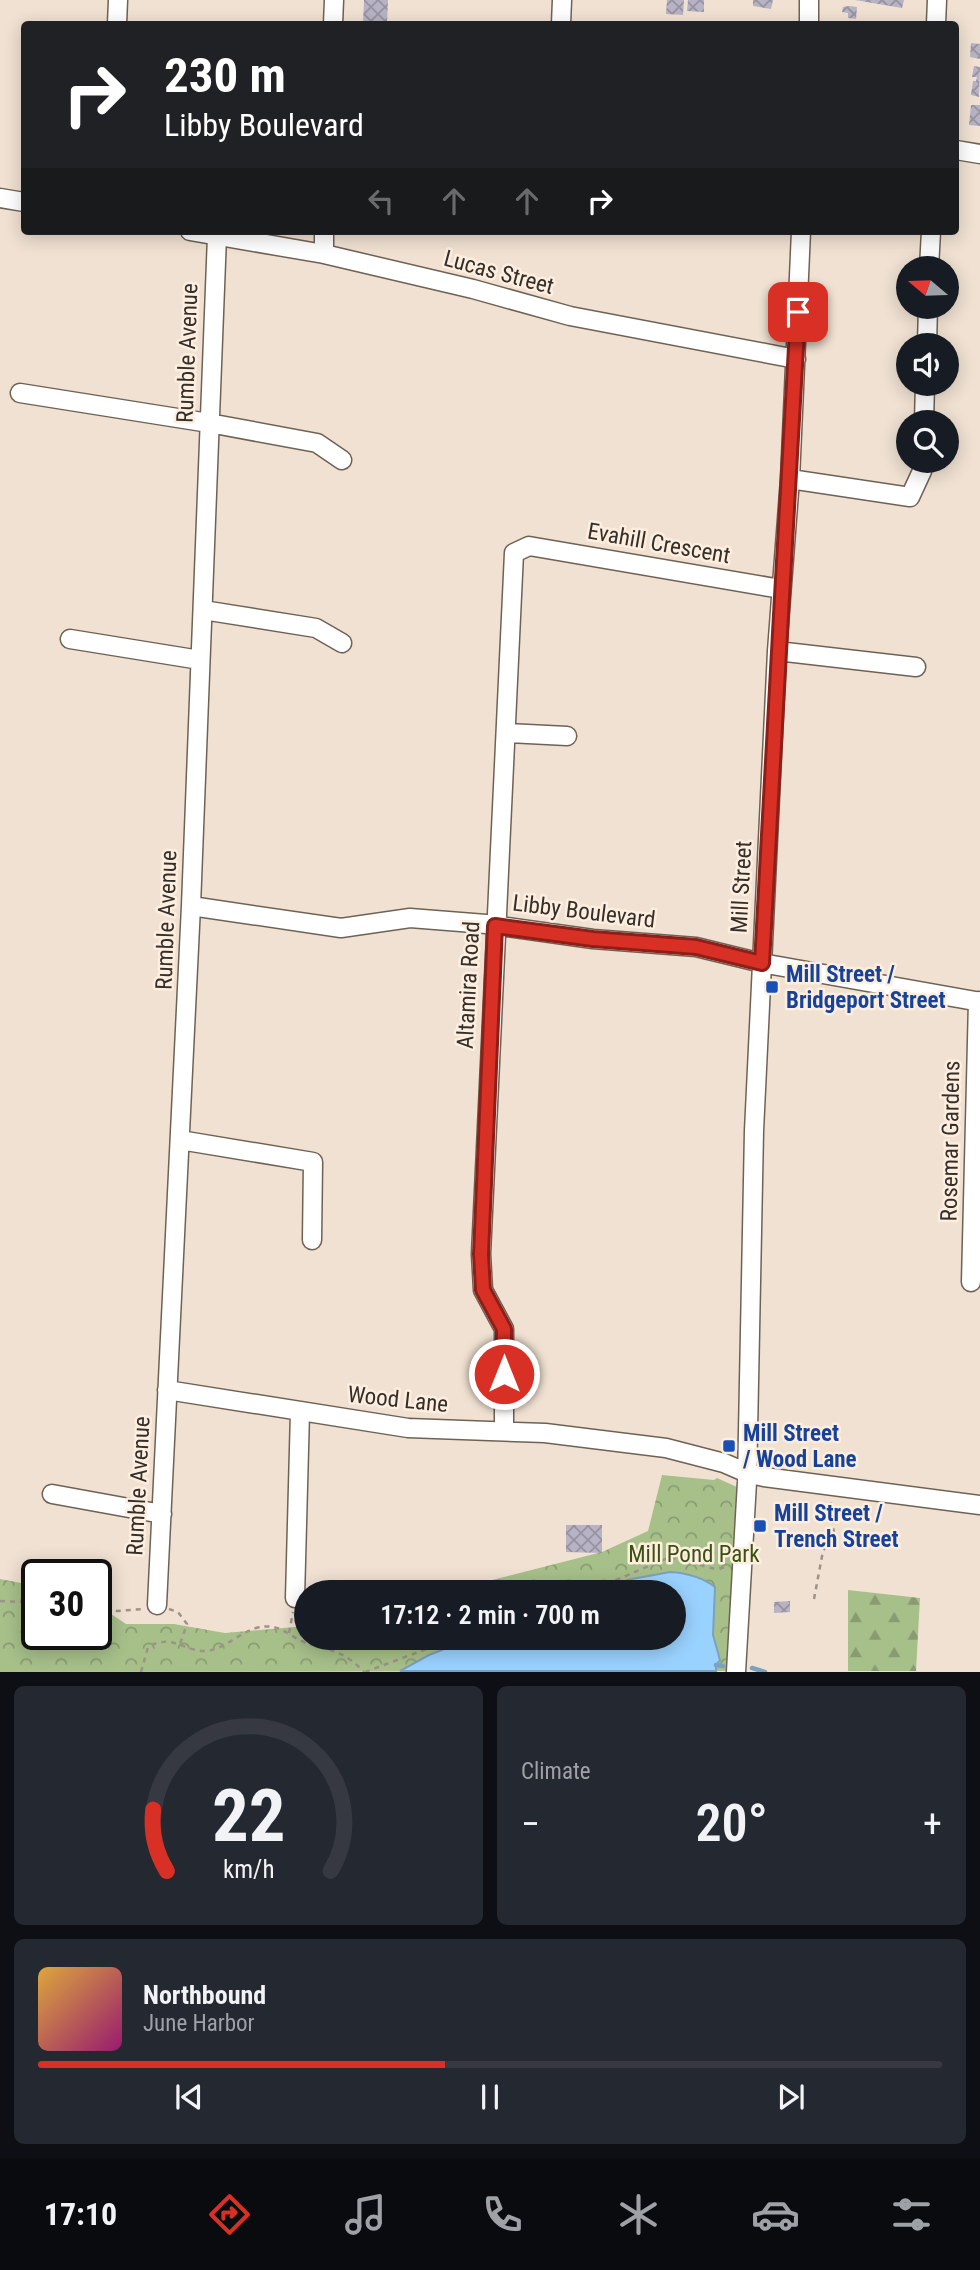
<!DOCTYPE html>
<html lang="en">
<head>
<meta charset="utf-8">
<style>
  body { margin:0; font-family:"Roboto Condensed",sans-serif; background:#242831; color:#f1f3f6; height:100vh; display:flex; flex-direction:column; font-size:26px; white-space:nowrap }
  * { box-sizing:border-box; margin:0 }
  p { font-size:23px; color:#9ea1a6 }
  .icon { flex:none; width:38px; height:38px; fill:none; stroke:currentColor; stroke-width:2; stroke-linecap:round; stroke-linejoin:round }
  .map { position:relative; height:1672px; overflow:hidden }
  .panel { display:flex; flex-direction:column; gap:14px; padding:14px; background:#0d0f14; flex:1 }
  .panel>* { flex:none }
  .guide { position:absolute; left:21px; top:21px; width:938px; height:214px; border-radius:7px; box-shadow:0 4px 18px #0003; background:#202124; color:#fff; overflow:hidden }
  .needle { width:46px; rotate:289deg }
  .tools { position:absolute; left:896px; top:256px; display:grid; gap:14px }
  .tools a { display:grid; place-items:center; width:63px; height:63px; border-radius:50%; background:#171b24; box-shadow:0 4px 18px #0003; font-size:35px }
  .speed { position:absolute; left:21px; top:1559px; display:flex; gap:14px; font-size:35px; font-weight:700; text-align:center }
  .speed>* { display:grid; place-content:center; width:91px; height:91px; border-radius:50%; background:#171b24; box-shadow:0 4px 18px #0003; line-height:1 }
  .speed .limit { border:4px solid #111; border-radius:10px; background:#fff; color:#111 }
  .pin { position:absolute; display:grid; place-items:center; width:60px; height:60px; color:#fff; margin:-30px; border-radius:14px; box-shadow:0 4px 10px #0006 }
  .me { position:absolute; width:77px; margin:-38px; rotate:0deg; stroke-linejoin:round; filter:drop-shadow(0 0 5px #0008) }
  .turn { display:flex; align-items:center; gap:24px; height:147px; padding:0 28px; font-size:32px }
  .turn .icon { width:91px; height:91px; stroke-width:2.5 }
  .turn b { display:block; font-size:49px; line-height:60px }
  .lanes { display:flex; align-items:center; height:66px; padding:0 28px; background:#0003; justify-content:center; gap:35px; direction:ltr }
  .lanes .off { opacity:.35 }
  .big { font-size:52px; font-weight:600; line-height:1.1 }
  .panel .widget { flex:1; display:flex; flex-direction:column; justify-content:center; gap:10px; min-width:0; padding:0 24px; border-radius:10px; background:#242831 }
  .panel .dial { align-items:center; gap:0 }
  .dial svg { height:182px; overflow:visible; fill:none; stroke:#363941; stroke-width:7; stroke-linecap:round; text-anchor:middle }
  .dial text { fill:#f1f3f6; stroke:none }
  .song { display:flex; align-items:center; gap:21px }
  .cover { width:84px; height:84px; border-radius:10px; background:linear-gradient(135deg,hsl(40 70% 55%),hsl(320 70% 35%)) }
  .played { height:7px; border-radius:4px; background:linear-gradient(90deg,#d93025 45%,#363941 45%) }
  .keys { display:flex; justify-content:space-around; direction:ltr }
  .heat { display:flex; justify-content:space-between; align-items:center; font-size:38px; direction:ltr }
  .panel .tiles { flex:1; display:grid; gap:14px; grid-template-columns:1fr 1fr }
  .widget:last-child { grid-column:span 2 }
  .trip { position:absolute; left:294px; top:1580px; width:392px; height:70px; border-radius:35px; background:#171b24; box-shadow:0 4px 18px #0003; font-weight:600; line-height:70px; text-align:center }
  .tabs { display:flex; height:112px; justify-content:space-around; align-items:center; background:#090b0e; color:#9ea1a6 }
  .tabs .icon { width:49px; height:49px }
  .tabs .selected { color:#d93025 }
  .tabs b { font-size:32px; color:#f1f3f6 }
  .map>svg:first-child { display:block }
</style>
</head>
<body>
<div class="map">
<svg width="980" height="1672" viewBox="0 0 980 1672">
  <defs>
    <pattern id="forest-firs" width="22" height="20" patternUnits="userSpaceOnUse" patternTransform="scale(1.75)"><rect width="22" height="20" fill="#a7c08a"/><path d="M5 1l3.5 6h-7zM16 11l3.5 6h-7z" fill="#899c71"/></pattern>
    <pattern id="park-crowns" width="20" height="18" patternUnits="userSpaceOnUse" patternTransform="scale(1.75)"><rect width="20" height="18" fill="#a7c08a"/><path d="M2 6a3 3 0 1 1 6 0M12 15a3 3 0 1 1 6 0" fill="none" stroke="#899c71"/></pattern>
    <pattern id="building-cross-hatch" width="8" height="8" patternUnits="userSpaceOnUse" patternTransform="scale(1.75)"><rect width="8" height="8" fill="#b7b3c5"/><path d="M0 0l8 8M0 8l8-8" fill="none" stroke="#9692a0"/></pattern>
  </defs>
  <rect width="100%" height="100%" fill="#f0e1d2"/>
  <path fill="url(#forest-firs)" d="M 848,1590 L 920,1598 L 916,1671 L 848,1671 Z"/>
  <path fill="url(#park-crowns)" d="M 662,1475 L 714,1480 L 717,1478 L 739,1488 L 731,1671 L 0,1672 L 0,1579 L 37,1586 L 37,1634 L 96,1634 L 96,1604 L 126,1624 L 174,1624 L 225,1633 L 306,1626 L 306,1638 L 674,1638 L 674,1592 L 427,1592 L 484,1582 L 602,1552 L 648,1531 Z"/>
  <path fill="#9ad2ff" stroke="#7ca1bf" stroke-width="2" d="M 670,1572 C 686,1573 702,1577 715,1587 L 713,1635 L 720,1660 L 716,1665 L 716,1671 L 400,1671 L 429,1655 L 452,1646 L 479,1641 L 507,1638 L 674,1638 L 674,1592 L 610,1592 L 627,1580 Z"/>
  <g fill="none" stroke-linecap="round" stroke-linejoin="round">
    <path stroke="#7ca1bf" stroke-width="4.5" d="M 716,1665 L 723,1666
      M 752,1668 L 765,1672"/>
  </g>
  <path fill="url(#building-cross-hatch)" d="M 364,0 L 388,0 L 387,24 L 363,24 Z
    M 667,0 L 684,0 L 683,15 L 666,14 Z
    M 688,0 L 704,0 L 704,12 L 687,11 Z
    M 753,0 L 773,0 L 771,9 L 753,6 Z
    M 855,0 L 904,0 L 902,8 Z
    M 849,6 L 857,7 L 856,19 L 848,18 L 848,13 L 842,12 L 843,7 Z
    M 971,43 L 980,44 L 980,59 L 970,57 Z
    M 974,66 L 980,67 L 979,97 L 971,95 L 973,81 L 976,81 L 977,77 L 972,77 Z
    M 971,105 L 980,105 L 980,126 L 969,125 Z
    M 566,1525 L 602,1525 L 602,1553 L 566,1552 Z
    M 790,1601 L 790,1612 L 774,1613 L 774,1602 Z"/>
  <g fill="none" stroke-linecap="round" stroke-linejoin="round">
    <g stroke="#6f6255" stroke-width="21">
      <path id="minor" d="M 117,24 L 118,0
        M 333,24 L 334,0
        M 561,24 L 562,0
        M 809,24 L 809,0
        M 936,24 L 937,0
        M 956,150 L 980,154
        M 0,198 L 24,202
        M 190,231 L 324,254 L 473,289 L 570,316 L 796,359
        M 324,254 L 324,231
        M 929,268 L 931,231
        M 927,345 L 928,306
        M 20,393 L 209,423 L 317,443 L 342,460
        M 924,422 L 925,383
        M 790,479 L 910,497 L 922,471 L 923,460
        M 203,610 L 316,628 L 342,643
        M 70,639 L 200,660
        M 777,651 L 916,667
        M 506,733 L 567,736
        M 191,906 L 341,928 L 410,918 L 486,924 L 593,939 L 696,947 L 762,963 L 980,1002
        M 180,1140 L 313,1162 L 312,1240
        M 971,1282 L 978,1001
        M 167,1390 L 408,1428 L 545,1433 L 666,1448 L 724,1463 L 747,1473 L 764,1477 L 980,1505
        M 504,1431 L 504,1329 L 483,1290 L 481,1254 L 514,553 L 529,546 L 781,589
        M 52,1494 L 162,1514
        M 295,1598 L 300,1412
        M 157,1605 L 191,906 L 217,236
        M 736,1672 L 747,1482 L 754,1131 L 777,651 L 790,479 L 801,231"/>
    </g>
    <path stroke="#9e9388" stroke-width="2.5" stroke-dasharray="5 5" stroke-linecap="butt" d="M 588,1592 L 670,1557 L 715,1569 L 728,1567
      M 814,1599 L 823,1551 L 834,1535 L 831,1502
      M 0,1601 L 37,1603
      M 96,1608 L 117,1611 L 143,1609
      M 169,1609 L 178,1612 L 187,1624 L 180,1644
      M 289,1633 L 293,1612
      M 141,1672 L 148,1647 C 172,1633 185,1652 206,1651 C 225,1649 239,1633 256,1628 C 280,1622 286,1635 306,1643 C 313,1646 321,1646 327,1649 C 342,1653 354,1661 364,1672
      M 365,1672 L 456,1638"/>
    <use href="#minor" stroke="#fff" stroke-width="18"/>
  </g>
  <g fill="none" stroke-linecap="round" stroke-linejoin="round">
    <g stroke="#8d1f18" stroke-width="18">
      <path id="route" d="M 504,1374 L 504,1329 L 483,1290 L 481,1254 L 495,926 L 593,939 L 696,947 L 762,963 C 772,746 787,529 798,312"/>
    </g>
    <use href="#route" stroke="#d93025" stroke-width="12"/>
  </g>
  <g fill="#1a4fb4" stroke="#fdeedf" stroke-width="2.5">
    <rect x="765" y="980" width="14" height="14" rx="3.5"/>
    <rect x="722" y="1439" width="14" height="14" rx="3.5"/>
    <rect x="753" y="1519" width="14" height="14" rx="3.5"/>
  </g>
  <g text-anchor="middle" stroke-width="5" stroke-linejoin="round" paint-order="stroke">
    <g font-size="23" fill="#352f29" stroke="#fdeedf">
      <text transform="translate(499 272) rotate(15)" y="8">Lucas Street</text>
      <text transform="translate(187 353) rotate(-88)" y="8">Rumble Avenue</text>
      <text transform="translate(659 543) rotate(10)" y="8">Evahill Crescent</text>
      <text transform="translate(741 887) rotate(-87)" y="8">Mill Street</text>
      <text transform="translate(584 911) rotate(7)" y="8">Libby Boulevard</text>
      <text transform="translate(166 920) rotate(-88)" y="8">Rumble Avenue</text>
      <text transform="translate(468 985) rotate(-87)" y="8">Altamira Road</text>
      <text transform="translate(950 1141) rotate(-89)" y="8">Rosemar Gardens</text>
      <text transform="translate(398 1399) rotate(6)" y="8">Wood Lane</text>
      <text transform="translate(138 1486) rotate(-87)" y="8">Rumble Avenue</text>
    </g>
    <g font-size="23" font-weight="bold" fill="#164399" stroke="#fdeedf" text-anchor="start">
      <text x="786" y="982">Mill Street /<tspan x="786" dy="26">Bridgeport Street</tspan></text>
      <text x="743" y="1441">Mill Street<tspan x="743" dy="26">/ Wood Lane</tspan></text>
      <text x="774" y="1521">Mill Street /<tspan x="774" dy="26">Trench Street</tspan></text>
    </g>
    <g font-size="23" fill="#395111" stroke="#fdeedf">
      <text x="694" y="1562">Mill Pond Park</text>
    </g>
  </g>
</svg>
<div class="tools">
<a><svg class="needle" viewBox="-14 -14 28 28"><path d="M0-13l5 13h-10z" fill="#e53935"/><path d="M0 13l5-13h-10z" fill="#9ea1a6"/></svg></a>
<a><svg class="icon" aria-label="sound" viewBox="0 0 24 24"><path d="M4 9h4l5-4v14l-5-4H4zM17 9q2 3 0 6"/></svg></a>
<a><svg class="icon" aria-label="search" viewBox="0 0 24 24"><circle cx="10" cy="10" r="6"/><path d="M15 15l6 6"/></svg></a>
</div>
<div class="speed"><div class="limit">30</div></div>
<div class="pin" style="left:798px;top:312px;background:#d93025"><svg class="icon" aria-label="arrive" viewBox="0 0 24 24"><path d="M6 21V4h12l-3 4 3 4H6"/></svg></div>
<svg class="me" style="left:504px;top:1374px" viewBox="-20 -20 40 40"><circle r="17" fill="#d93025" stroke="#fff" stroke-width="3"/><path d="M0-11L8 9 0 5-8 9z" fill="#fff"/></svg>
<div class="trip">17:12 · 2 min · 700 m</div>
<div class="guide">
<div class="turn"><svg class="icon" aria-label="right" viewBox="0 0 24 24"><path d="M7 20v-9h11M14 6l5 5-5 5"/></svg><div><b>230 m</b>Libby Boulevard</div></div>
<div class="lanes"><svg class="icon off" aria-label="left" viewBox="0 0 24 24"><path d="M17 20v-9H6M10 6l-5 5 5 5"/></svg><svg class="icon off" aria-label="ahead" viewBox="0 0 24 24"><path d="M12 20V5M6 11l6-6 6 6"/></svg><svg class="icon off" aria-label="ahead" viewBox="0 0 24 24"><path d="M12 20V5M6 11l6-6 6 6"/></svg><svg class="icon" aria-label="right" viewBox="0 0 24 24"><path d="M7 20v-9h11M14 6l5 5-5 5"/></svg></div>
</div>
</div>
<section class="panel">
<div class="tiles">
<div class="widget dial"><svg viewBox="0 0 100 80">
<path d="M14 69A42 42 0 1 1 86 69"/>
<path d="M14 69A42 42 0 0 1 8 42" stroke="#d93025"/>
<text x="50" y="56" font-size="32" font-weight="700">22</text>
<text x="50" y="72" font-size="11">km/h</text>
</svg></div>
<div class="widget"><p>Climate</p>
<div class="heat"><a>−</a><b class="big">20°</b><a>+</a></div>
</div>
<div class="widget">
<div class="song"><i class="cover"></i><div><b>Northbound</b><p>June Harbor</p></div></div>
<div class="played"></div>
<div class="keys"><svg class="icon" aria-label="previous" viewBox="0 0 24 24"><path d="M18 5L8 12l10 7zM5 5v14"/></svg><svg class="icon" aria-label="pause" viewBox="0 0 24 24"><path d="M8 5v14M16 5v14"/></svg><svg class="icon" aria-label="next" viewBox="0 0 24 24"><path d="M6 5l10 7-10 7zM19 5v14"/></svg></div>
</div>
</div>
</section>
<nav class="tabs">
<b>17:10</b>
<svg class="icon selected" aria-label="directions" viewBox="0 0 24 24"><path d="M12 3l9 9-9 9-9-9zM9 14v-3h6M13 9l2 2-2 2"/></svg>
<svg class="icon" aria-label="music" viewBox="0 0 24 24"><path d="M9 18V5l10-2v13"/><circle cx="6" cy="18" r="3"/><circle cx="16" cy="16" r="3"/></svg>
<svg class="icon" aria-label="phone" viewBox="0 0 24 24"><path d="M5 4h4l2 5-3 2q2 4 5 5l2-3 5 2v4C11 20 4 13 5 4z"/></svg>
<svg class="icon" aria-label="climate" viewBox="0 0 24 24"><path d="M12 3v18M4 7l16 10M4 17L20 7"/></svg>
<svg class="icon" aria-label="car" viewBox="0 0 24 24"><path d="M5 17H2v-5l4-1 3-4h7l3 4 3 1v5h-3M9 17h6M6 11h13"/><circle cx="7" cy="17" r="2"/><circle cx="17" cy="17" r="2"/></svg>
<svg class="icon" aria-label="filters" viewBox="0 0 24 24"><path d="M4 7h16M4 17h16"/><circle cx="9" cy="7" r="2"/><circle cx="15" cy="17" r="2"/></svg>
</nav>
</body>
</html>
